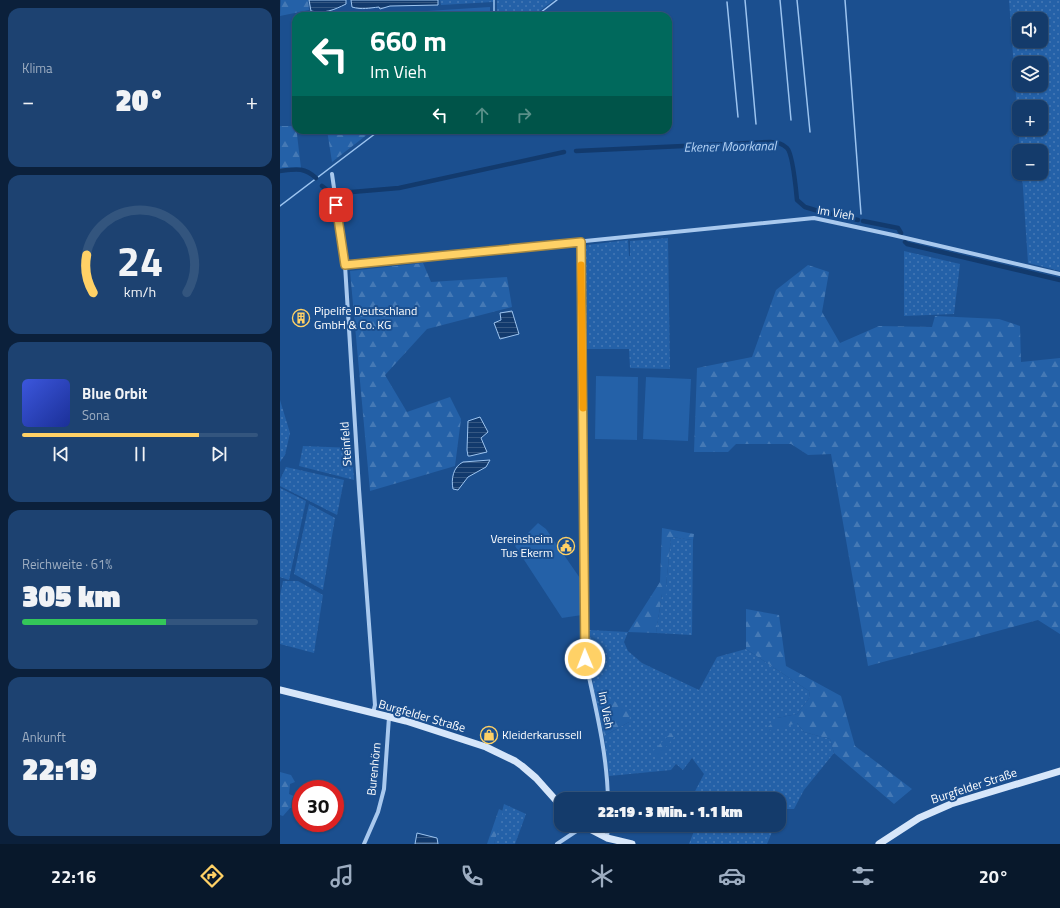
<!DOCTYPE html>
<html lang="de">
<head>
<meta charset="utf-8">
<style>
  body { margin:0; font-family:"Titillium Web",sans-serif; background:#1d4271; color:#f1f3f6; height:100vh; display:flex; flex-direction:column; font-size:15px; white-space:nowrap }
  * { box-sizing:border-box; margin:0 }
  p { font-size:13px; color:#9dadc1 }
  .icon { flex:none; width:22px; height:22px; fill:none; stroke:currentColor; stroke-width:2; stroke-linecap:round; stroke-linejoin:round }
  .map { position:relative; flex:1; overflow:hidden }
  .panel { display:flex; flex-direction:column; gap:8px; padding:8px; background:#0b203b; width:280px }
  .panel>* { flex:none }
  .top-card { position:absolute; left:12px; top:12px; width:380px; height:122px; border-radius:12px; box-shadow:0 1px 3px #0004,0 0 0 1px #33557e; background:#00695c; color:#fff; overflow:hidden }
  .buttons { position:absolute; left:732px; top:12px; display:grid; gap:8px }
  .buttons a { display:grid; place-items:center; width:36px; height:36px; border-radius:8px; background:#143b6b; box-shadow:0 1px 3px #0004,0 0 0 1px #33557e; font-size:20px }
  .speed { position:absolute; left:12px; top:780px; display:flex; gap:8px; font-size:20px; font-weight:700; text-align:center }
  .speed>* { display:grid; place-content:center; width:52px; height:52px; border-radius:50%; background:#143b6b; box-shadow:0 1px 3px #0004,0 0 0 1px #33557e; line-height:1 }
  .speed .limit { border:6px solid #d22; background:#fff; color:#111 }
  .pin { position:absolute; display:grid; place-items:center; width:34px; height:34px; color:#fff; margin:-17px; border-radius:8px; box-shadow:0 2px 6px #0006 }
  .me { position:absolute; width:44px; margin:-22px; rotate:359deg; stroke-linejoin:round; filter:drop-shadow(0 0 3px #0008) }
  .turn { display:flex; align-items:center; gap:14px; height:84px; padding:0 12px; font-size:18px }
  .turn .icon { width:52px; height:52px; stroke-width:2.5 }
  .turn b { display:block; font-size:28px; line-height:34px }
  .lanes { display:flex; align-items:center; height:38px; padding:0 12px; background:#0003; justify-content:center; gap:20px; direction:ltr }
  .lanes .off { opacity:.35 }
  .big { font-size:30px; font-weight:800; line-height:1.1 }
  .panel .widget { flex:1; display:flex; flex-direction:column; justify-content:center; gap:6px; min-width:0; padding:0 14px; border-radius:12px; background:#1d4271 }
  .panel .dial { align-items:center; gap:0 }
  .dial svg { height:104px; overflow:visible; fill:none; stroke:#33557e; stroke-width:7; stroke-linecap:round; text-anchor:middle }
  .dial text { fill:#f1f3f6; stroke:none }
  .song { display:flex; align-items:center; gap:12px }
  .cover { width:48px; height:48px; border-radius:6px; background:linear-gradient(135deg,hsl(230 70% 55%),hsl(230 70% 35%)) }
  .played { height:4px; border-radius:2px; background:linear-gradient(90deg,#ffd166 75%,#33557e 75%) }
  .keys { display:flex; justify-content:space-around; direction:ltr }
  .heat { display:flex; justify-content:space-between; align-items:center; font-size:22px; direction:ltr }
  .charge { height:6px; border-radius:3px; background:linear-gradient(90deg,#34c759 61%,#33557e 0) }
  .trip { position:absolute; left:274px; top:792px; width:232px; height:40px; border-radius:12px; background:#143b6b; box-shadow:0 1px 3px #0004,0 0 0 1px #33557e; font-weight:800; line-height:40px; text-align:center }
  .tab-bar { display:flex; height:64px; justify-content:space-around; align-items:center; background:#08182b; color:#9dadc1 }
  .tab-bar .icon { width:28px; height:28px }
  .tab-bar .active { color:#ffd166 }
  .tab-bar b { font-size:18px; color:#f1f3f6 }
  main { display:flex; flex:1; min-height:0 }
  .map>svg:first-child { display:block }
</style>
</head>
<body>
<main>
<section class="panel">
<div class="widget"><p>Klima</p>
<div class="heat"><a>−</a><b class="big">20°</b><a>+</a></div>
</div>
<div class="widget dial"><svg viewBox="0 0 100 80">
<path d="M14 69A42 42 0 1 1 86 69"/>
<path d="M14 69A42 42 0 0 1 9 40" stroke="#ffd166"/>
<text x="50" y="56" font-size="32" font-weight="700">24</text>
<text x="50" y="72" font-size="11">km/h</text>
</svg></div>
<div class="widget">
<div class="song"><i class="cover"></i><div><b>Blue Orbit</b><p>Sona</p></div></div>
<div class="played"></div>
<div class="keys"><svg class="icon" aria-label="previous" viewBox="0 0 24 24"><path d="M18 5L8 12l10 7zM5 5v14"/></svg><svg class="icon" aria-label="pause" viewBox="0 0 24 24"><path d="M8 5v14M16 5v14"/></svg><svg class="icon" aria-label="next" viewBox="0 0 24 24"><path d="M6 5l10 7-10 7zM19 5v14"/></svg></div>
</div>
<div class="widget"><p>Reichweite · 61%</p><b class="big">305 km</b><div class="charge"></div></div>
<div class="widget"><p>Ankunft</p><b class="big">22:19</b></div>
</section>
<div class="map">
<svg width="780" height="844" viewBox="0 0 780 844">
  <defs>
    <pattern id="grass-dots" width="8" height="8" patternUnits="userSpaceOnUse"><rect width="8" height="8" fill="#2461a8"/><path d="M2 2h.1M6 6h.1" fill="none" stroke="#4579b5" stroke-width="1.8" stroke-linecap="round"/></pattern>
    <pattern id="forest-firs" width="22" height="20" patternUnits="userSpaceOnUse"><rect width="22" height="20" fill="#2461a8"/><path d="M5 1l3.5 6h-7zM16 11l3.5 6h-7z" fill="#4579b5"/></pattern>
    <pattern id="water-rules" width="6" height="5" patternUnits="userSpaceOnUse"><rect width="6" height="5" fill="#123a6d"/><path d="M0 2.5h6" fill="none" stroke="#365883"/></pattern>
  </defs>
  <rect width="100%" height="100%" fill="#1b4f8f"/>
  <path fill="url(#grass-dots)" fill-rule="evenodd" d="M 160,0 L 213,0 L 213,2 L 161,5 Z
    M 217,0 L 274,0 L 253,16 L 217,16 Z
    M 729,0 L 780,0 L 780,271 L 748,263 L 742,173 L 761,173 L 761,151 L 740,151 ZM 739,19 L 761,19 L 761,41 L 739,41 ZM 739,63 L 761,63 L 761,85 L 739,85 ZM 739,107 L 761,107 L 761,129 L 739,129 Z
    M 388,238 L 390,369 L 350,368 L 349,349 L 305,349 L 304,248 L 307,245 L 348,240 L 349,256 L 350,256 L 350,241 Z
    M 624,251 L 680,264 L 674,314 L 624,316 Z
    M 0,400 L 10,433 L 5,455 L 0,462 Z
    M 23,446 L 72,448 L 74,480 L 19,466 Z
    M 6,467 L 64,480 L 57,515 L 0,486 L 0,480 Z
    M 0,488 L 26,501 L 9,580 L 0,577 Z
    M 29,504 L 55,518 L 43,590 L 14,574 Z
    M 391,537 L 413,540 L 412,635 L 376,633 L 382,594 L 386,586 Z
    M 3,581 L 18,581 L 43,595 L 34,653 L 0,644 L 0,596 Z
    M 309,630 L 348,632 L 344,642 L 348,651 L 362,663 L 419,690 L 437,657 L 466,649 L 529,691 L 530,697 L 517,714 L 497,718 L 517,723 L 524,732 L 550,739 L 554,753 L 524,790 L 514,809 L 502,809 L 499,816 L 499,799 L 411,799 L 424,774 L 412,758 L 403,770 L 396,764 L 391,770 L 329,776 L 324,736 L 349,722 L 326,703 L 317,705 L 309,662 Z
    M 224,804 L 246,814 L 235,844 L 214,844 Z
    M 403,825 L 495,825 L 487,844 L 409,844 L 414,831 Z"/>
  <path fill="url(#forest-firs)" d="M 1,0 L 28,0 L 29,10 L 0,16 Z
    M 210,7 L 210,16 L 69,16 Z
    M 0,126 L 16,126 L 21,168 L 0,170 Z
    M 47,130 L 93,130 L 52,162 Z
    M 143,263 L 151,282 L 227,277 L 232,307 L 147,329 L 105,375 L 127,412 L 170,397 L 181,419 L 175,466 L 90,491 L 70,271 Z
    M 528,265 L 549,272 L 542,312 L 560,343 L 599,326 L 652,327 L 655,316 L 719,319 L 740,326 L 741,362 L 780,358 L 780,634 L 758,620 L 588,666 L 551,454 L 528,455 L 511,444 L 456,444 L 448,452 L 414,452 L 417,368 L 472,357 L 496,290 Z
    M 382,528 L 414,534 L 413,540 L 391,537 L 386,586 L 389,589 L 386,595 L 382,594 L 376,633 L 348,632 L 380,582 Z
    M 466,609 L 499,615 L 506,666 L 561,696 L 575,746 L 632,789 L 614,804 L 554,753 L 550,739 L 524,732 L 517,723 L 482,733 L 497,718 L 517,714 L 530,697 L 529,691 L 466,649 Z
    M 329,698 L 351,711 L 349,722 L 324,736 L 317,705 L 325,703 Z
    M 392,732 L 395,736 L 377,758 L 371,753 Z
    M 0,772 L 11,775 L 15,782 L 10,784 L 9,794 L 21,799 L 21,808 L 10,808 L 3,816 L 0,815 Z
    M 219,809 L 223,811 L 214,844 L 207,844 Z"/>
  <path fill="#2461a8" d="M 316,376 L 358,377 L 357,440 L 315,439 Z
    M 366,377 L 411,379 L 408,441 L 363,439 Z
    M 258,523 L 266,529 L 302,581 L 302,615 L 282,618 L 235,546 Z"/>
  <path fill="url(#water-rules)" stroke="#9cc4f0" d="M 29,0 L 66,0 L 66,4 C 54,10 44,14 31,11 Z
    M 71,0 L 158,0 L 158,5 L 110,6 L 100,9 L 99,7 C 89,8 82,10 72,7 Z
    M 232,311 L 239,334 L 220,339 L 214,323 L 221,320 L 220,313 Z
    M 200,417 L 208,432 L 201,438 L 207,452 L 190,456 L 188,456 L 187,450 L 188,421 Z
    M 210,460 L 206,467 L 188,477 L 178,490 L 173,489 C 171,479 173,467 183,462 Z
    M 137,833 L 157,838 L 158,844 L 135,844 Z"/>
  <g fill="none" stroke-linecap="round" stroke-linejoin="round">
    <path stroke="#9cc4f0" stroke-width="1.5" d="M 214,0 L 214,16
      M 465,0 L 476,124
      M 500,0 L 511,120
      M 517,0 L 530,132
      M 565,0 L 581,214
      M 447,2 L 458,117
      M 256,16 L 277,0
      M 0,206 L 100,130"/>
    <path stroke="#123a6d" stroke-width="4.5" d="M 296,151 L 490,142 C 497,142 502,143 507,148 C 513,154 516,190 517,200 L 525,207 L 535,210 L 578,220
      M 0,171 C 16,169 24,167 36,178
      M 42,186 L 51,193
      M 60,193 L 119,188 L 284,152
      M 583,221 L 618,228 L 621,233
      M 625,242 L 627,244 L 780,280"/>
    <path stroke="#a9c9ee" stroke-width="4" d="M 52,174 L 65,265 L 79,489 L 95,705 L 93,713
      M 301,242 L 305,659 C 315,705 327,752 328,799
      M 65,265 L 534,218 L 613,235 L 780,274
      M 327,838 L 328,825
      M 84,844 L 98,812 L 104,789 L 109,717
      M 277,844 L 301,828 L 303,825"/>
    <path stroke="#d6e6fa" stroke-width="7" d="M 0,690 L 126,721 L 206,747 L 235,761 L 242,766 L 256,778 L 281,806
      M 302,825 L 327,838 L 352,844
      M 599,844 L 639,818 L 671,804 L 780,771"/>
  </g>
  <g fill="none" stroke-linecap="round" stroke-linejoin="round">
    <g stroke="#a68842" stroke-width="10">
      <path id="route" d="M 56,205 L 65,265 L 301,242 L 305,659"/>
    </g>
    <use href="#route" stroke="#ffd166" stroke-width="7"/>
    <path stroke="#f59e0b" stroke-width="7" d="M 301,265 L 303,408"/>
  </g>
  <defs>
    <g id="building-ring" transform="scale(0.9)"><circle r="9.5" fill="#1b4f8f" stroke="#ffd166" stroke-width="1.5"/><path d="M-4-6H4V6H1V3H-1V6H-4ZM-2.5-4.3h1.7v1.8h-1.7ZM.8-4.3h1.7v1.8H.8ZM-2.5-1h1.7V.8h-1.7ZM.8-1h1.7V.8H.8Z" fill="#ffd166"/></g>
    <g id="civic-ring" transform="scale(0.9)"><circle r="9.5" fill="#1b4f8f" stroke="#ffd166" stroke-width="1.5"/><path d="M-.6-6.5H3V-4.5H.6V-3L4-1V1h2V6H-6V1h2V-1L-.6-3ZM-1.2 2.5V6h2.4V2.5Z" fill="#ffd166"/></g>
    <g id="shop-ring" transform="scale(0.9)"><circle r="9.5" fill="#1b4f8f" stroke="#ffd166" stroke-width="1.5"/><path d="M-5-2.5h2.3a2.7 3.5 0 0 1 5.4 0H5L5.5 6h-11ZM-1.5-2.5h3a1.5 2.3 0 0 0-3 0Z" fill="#ffd166"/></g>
  </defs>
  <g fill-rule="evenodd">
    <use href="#building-ring" x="21" y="318"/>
    <use href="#civic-ring" x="286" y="546"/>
    <use href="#shop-ring" x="209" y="735"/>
  </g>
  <g text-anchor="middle" stroke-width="4" stroke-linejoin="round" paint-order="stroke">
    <g font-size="12" fill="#fff" stroke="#1b4f8f">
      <text transform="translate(556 213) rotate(10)" y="4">Im Vieh</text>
      <text transform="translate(66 444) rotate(-94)" y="4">Steinfeld</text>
      <text transform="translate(326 710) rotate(79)" y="4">Im Vieh</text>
      <text transform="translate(142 716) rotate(16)" y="4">Burgfelder Straße</text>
      <text transform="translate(94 769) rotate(-84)" y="4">Burenhörn</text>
      <text transform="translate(694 786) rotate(-18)" y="4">Burgfelder Straße</text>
    </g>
    <g font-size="12" fill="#fff" stroke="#1b4f8f" text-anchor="start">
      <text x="34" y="315">Pipelife Deutschland<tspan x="34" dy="14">GmbH &amp; Co. KG</tspan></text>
      <text x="273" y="543" text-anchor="end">Vereinsheim<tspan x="273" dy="14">Tus Ekerm</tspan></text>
      <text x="222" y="739">Kleiderkarussell</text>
    </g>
    <g font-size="13" font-style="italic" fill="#b5d3f5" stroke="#1b4f8f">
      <text transform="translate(450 146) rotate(-1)" y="5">Ekener Moorkanal</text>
    </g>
  </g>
</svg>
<div class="buttons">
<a><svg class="icon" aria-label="sound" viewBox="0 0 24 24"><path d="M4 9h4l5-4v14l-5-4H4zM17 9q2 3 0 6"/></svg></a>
<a><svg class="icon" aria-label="layers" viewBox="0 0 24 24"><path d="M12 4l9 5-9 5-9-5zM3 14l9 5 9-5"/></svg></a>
<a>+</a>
<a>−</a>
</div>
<div class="speed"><div class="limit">30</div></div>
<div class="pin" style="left:56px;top:205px;background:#d93025"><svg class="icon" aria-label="arrive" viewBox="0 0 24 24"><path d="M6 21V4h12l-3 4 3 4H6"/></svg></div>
<svg class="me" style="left:305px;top:659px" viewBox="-20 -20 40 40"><circle r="17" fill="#ffd166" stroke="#fff" stroke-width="3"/><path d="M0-11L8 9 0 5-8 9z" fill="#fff"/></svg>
<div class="trip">22:19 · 3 Min. · 1.1 km</div>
<div class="top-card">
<div class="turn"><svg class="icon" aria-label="left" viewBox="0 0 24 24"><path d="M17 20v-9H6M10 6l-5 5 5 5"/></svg><div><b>660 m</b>Im Vieh</div></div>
<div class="lanes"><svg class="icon" aria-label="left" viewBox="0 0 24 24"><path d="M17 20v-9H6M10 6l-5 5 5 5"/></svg><svg class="icon off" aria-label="ahead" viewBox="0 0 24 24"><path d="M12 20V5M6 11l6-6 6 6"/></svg><svg class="icon off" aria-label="right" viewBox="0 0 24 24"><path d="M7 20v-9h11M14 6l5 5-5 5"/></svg></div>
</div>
</div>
</main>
<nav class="tab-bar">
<b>22:16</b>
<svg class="icon active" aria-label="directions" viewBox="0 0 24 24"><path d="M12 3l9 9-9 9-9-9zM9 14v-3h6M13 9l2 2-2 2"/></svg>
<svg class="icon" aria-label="music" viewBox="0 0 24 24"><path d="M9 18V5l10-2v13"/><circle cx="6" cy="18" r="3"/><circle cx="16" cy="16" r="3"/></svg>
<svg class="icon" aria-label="phone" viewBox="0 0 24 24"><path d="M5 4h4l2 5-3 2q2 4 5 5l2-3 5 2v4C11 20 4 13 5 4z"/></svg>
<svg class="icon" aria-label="climate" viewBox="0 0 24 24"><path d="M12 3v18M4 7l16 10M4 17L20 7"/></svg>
<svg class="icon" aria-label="car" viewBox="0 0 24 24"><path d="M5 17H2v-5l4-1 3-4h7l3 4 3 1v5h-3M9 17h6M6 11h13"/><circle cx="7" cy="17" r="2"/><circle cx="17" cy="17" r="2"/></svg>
<svg class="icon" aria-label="filters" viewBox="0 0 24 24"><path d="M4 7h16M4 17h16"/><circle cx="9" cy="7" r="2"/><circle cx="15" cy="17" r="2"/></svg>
<b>20°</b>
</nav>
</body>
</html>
